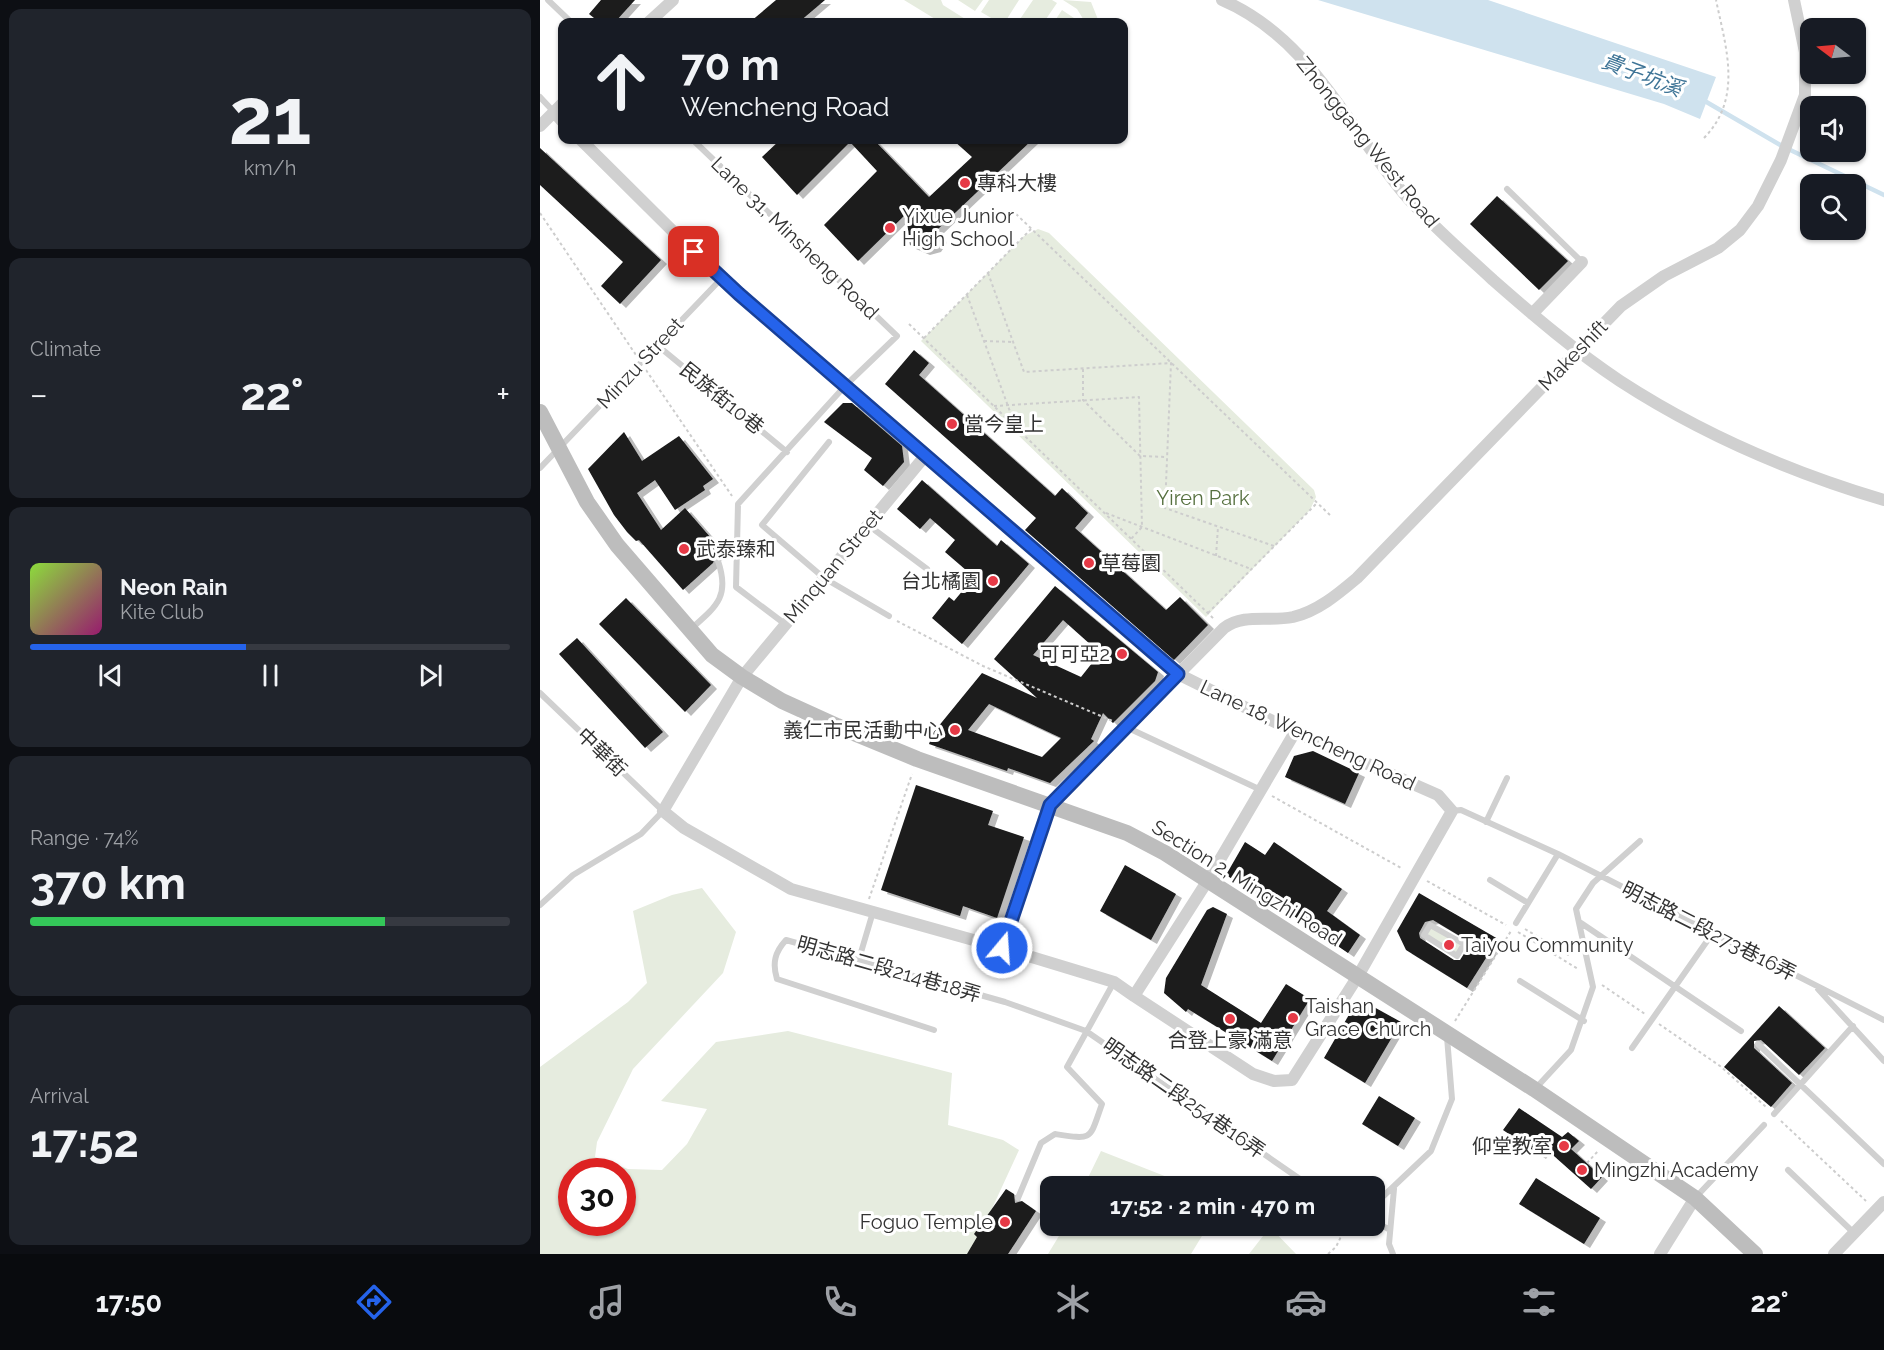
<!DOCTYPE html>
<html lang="en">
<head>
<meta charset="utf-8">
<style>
  body { margin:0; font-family:Raleway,"Noto Sans TC",sans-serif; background:#20242c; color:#f1f3f6; height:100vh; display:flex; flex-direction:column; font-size:22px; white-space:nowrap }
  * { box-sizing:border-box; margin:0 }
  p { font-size:20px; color:#9ea1a6 }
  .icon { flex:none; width:33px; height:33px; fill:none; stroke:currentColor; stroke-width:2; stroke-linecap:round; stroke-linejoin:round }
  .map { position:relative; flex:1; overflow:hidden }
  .sheet { display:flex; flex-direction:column; gap:9px; padding:9px; background:#0d0f14; width:540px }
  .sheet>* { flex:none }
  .guide { position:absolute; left:18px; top:18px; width:570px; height:126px; border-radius:12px; box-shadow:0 2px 4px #0004; background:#171b24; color:#f1f3f6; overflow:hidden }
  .needle { width:39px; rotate:286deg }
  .tools { position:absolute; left:1260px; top:18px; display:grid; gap:12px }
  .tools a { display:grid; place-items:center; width:66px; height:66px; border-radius:12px; background:#171b24; box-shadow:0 2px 4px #0004; font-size:30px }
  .speed { position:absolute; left:18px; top:1158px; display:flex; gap:12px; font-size:30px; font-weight:700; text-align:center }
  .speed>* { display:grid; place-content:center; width:78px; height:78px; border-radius:50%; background:#171b24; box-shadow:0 2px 4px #0004; line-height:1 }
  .speed .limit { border:9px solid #d22; background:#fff; color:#111 }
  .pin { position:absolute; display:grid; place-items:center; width:51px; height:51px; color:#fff; margin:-26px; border-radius:12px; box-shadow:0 3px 9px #0006 }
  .me { position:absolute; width:66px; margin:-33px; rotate:18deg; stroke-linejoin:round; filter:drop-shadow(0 0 4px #0008) }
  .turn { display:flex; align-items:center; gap:21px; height:126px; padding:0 24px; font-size:27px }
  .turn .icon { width:78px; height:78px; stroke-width:2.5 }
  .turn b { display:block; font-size:42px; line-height:51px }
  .big { font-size:45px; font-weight:700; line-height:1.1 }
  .sheet .card { flex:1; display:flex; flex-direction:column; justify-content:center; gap:9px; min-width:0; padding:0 21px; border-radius:12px; background:#20242c }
  .sheet .dial { align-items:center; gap:0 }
  .dial b { font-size:78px; line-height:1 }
  .song { display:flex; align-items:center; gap:18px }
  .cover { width:72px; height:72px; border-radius:9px; background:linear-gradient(135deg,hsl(90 70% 55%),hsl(320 70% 35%)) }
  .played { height:6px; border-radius:3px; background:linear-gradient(90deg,#2563eb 45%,#363941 45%) }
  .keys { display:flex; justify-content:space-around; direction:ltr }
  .heat { display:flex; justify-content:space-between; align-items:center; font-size:33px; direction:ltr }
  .charge { height:9px; border-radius:4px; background:linear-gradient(90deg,#34c759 74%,#363941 0) }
  .trip { position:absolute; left:500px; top:1176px; width:345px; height:60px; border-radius:12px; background:#171b24; box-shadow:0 2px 4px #0004; font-weight:700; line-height:60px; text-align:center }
  .tabs { display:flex; height:96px; justify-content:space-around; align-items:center; background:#090b0e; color:#9ea1a6 }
  .tabs .icon { width:42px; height:42px }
  .tabs .on { color:#2563eb }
  .tabs b { font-size:27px; color:#f1f3f6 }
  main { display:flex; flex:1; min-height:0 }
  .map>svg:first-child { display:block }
</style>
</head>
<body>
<main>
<section class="sheet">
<div class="card dial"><b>21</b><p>km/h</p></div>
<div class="card"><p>Climate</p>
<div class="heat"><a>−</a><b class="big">22°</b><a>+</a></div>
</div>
<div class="card">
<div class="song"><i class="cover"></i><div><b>Neon Rain</b><p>Kite Club</p></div></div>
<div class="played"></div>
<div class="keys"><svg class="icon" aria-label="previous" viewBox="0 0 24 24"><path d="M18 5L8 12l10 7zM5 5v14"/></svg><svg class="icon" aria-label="pause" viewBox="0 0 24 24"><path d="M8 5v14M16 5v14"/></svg><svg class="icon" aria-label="next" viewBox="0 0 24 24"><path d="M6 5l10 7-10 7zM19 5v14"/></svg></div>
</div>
<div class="card"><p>Range · 74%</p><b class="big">370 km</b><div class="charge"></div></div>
<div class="card"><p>Arrival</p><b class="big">17:52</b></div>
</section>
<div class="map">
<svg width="1344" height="1254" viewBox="0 0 1344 1254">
  <defs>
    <filter id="shadow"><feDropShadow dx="6" dy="4" stdDeviation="0" flood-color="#0004"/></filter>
  </defs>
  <rect width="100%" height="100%" fill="#fff"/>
  <path fill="#e6ecdf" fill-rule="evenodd" d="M 364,0 L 401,0 L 403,5 L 430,22 L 400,22 Z
    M 418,0 L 443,0 L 435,11 Z
    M 449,0 L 479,0 L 465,22 L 458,22 L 441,12 Z
    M 493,0 L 512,0 L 517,3 L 504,22 L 478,22 Z
    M 523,0 L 551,2 L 559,22 L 545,22 L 537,9 Z
    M 522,10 L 540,22 L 514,22 Z
    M 498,229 L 509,233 L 774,490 L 776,497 L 770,510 L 666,617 L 381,341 L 484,236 Z
    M 162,888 L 196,932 L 183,973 L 93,1069 L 57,1142 L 55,1157 L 88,1169 L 122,1170 L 147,1144 L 167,1109 L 121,1101 L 176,1042 L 248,1031 L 412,1073 L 408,1125 L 463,1140 L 479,1150 L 431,1254 L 0,1254 L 0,1067 L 88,1002 L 107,983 L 93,911 L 132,895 ZM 32,1172 L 82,1172 L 82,1222 L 32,1222 Z
    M 891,927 L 921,945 L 916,953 L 887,935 Z
    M 561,1151 L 650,1186 L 544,1186 Z
    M 525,1226 L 668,1226 L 651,1254 L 508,1254 Z
    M 730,1227 L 756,1254 L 709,1254 Z"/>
  <path fill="#cfe2ee" d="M 778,0 L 948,0 L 1176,77 L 1160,119 L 1124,104 Z"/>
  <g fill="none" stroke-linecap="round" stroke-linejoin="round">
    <path stroke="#cfe2ee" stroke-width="4.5" d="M 1163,100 L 1242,146 L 1344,195"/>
  </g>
  <path fill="#1a1a1a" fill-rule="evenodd" filter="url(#shadow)" d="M 61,0 L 95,0 L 75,22 L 59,22 L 49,14 Z
    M 236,0 L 285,0 L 259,22 L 210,22 Z
    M 240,140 L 334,140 L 389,197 L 432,157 L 413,140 L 492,140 L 397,230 L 401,239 L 395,248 L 384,251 L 370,245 L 366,214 L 318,261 L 284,225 L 337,171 L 310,142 L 257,195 L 222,157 Z
    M 0,148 L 121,260 L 80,304 L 61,286 L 83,262 L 0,185 Z
    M 957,196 L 1028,261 L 999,290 L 930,224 Z
    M 374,350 L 389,363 L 379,375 L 515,496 L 522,488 L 548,513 L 535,528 L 626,610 L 640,597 L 668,625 L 634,660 L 485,530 L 496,518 L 345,384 Z
    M 303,403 L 312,403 L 362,446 L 364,462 L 343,486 L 324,470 L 332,458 L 284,422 Z
    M 84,432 L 102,461 L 139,436 L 173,479 L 163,486 L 165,490 L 135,510 L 115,480 L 97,493 L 121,530 L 145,508 L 184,553 L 175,557 L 173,563 L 143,590 L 99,540 L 96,541 L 87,532 L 74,515 L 48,469 Z
    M 382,480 L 457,546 L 461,540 L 489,564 L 422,644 L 392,618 L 409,597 L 414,601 L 434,577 L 405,552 L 415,540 L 390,518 L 380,529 L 357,509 Z
    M 515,586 L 618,672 L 615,681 L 573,723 L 563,713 L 551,739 L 554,741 L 510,783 L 468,768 L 467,771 L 389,744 L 393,733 L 442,673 L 497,698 L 454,659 ZM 523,620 L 560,653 L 541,677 L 493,655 ZM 449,704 L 521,738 L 502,757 L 428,730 Z
    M 86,598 L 171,685 L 145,712 L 59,624 Z
    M 37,638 L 123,732 L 105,748 L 19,654 Z
    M 773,751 L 819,773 L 805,804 L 745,777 L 754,756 Z
    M 376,785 L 453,811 L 448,825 L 484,837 L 457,918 L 423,906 L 420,916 L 341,890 Z
    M 705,842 L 725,855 L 734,842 L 802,889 L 787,911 L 820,935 L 808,953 L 732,901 L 730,903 L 686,875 Z
    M 585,865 L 636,894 L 611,940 L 560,911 Z
    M 879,893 L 958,939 L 927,988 L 866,950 L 857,931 ZM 893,920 L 928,941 L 929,946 L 920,960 L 914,960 L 880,938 L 879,933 L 885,922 Z
    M 673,907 L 687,914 L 661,985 L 721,1023 L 746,984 L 770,999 L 732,1061 L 648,1009 L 646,1012 L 624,993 L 626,978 L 667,910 Z
    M 823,1001 L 861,1022 L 825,1083 L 784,1058 L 814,1006 Z
    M 1239,1006 L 1285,1048 L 1259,1075 L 1221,1040 L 1214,1041 L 1214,1048 L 1252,1083 L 1231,1107 L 1184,1067 Z
    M 839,1096 L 875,1118 L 858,1146 L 822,1124 Z
    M 979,1108 L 1022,1137 L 1028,1132 L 1039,1141 L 1031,1149 L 1062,1177 L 1051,1189 L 1005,1148 L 1000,1155 L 963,1130 Z
    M 996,1178 L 1060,1218 L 1044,1244 L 979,1204 Z
    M 466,1189 L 474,1194 L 475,1203 L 482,1201 L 496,1211 L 468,1254 L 427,1254 L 437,1237 L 434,1234 Z"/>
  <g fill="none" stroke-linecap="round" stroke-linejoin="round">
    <path stroke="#cdcdcd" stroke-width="2" stroke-dasharray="3 3" stroke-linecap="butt" d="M 1164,138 C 1203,98 1186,48 1176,0
      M 0,213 L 96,355
      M 476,214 L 792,517
      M 448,273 L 484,372 L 631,363 L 625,508 L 734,546
      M 427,295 L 475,425
      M 369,324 L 675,620
      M 384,338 L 491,229
      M 444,341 L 474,342
      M 543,369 L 543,400 L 600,456 L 627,457
      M 106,370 L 192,496
      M 454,406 L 599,397 L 602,527 L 591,539
      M 566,513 L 711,569
      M 676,556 L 678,527
      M 668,613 L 777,503
      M 357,621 L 443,666 L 575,722
      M 732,796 L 863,869
      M 887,881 L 966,925
      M 329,899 L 372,774
      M 985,929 L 1030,956
      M 978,932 L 1038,969
      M 1062,985 L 1105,1014
      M 915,1021 L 971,931
      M 1119,1024 L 1180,1066 L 1226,1107
      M 1241,1121 L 1326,1201
      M 1047,1163 L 1059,1150
      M 788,1254 L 796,1247 L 806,1226"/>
    <path stroke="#d0d0d0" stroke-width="6" d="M 8,0 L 31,22
      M 0,97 L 14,112
      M 153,140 L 357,336 L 305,386 L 198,504 L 196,587 L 245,624
      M 967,189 L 1042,262
      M 117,345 L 247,452
      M 289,442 L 222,525 L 284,578 L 349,616
      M 0,468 L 181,279
      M 328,525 L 387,569
      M 152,628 C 177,606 190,596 178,561
      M 0,693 L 123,811 L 101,834 L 33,875 L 0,905
      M 586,727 L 721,790
      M 912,811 L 921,810 L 1018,854 L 1344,1020
      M 946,822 L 967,778
      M 950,880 L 988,903
      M 976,923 L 1018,854
      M 1041,923 L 1201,1031
      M 890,925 L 924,944 L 917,956 L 884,935 Z
      M 319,959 L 333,912
      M 980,981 L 1044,1021
      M 1278,989 L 1344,1061
      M 394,1030 L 237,979 C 232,963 235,952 246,940 L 465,1002 L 546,1031 L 770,1186
      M 1218,1044 L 1344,1164
      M 1092,1048 L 1172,934
      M 995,1089 L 1031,1050 L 1053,987 L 1036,909 L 1053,883 L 1100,841
      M 1234,1114 L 1313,1026
      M 1248,1170 L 1314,1233
      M 1156,1197 L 1224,1125
      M 478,1198 L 501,1143 L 515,1134 C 554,1140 549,1140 562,1104 L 527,1067 L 574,982
      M 834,1205 L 891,1151 L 912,1099 L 907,1037
      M 834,1221 L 850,1230
      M 853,1254 L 849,1244 L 854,1189"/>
    <path stroke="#d0d0d0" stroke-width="12" d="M 682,0 C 769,37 807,126 865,195 C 892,226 923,252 953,280 C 994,316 1035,351 1080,381 C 1160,433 1253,473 1344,500
      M 109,22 L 133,0
      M 14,112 L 22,121
      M 0,126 L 22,104
      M 41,140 L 181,279 L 638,674 L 755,732 L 898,795 L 912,811 L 818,976 L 752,1080 L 734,1081 L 713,1074 L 594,996 L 668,880 L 755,732
      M 992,314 L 1042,262
      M 385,456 L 202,677 L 123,811 L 144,828 L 251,889 L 462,948 L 574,982 L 594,996
      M 462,948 L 509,805 L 684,628 C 704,613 729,622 753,617 C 778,611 798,594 817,578 L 1081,306 L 1124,276 L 1178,248 L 1200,230 L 1218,206 L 1241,160 L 1265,95 L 1265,52 L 1254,0
      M 1120,1254 L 1155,1198
      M 1294,1254 L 1344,1202"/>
    <path stroke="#bdbdbd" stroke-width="16" d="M 0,412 L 47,502 L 77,545 L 172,655 L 202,677 L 242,701 L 297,726 L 377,759 L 587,833 L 625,853 L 994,1089 L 1155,1198 L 1215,1254"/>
  </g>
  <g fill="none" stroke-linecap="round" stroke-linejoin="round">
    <g stroke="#184099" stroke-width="15">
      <path id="route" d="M 154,252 L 199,294 L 638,674 L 510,805 L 462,948"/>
    </g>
    <use href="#route" stroke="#2563eb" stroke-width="10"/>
  </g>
  <g fill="#e63946" stroke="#fff" stroke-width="2">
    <circle cx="425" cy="183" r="6"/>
    <circle cx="350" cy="228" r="6"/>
    <circle cx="412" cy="424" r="6"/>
    <circle cx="144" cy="549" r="6"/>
    <circle cx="549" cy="563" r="6"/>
    <circle cx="453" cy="581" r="6"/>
    <circle cx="582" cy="654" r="6"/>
    <circle cx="415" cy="730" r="6"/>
    <circle cx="909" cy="945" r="6"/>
    <circle cx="753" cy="1018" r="6"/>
    <circle cx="690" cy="1019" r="6"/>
    <circle cx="1024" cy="1146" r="6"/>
    <circle cx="1042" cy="1170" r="6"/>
    <circle cx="465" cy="1222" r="6"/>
  </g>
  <g text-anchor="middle" stroke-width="6" stroke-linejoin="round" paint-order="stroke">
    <g font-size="20" fill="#333" stroke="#fff">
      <text transform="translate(828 142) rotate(51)" y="7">Zhonggang West Road</text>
      <text transform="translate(255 238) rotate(44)" y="7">Lane 31, Minsheng Road</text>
      <text transform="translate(1033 355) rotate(-46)" y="7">Makeshift</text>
      <text transform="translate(100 363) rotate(-47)" y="7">Minzu Street</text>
      <text transform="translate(182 398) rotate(39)" y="7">民族街10巷</text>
      <text transform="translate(293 566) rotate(-50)" y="7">Minquan Street</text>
      <text transform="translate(768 735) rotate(25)" y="7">Lane 18, Wencheng Road</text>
      <text transform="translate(62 752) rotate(44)" y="7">中華街</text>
      <text transform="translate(707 883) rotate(32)" y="7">Section 2, Mingzhi Road</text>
      <text transform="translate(1169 931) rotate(27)" y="7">明志路二段273巷16弄</text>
      <text transform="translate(349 969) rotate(16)" y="7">明志路二段214巷18弄</text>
      <text transform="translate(644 1098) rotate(35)" y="7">明志路二段254巷16弄</text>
    </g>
    <g font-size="20" fill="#333" stroke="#fff" text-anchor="start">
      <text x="437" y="190">專科大樓</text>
      <text x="362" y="223">Yixue Junior<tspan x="362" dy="23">High School</tspan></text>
      <text x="424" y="431">當今皇上</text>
      <text x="156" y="556">武泰臻和</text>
      <text x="561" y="570">草莓園</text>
      <text x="441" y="588" text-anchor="end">台北橘園</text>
      <text x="570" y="661" text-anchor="end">可可亞2</text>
      <text x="403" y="737" text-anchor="end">義仁市民活動中心</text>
      <text x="921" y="952">Taiyou Community</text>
      <text x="765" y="1013">Taishan<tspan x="765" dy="23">Grace Church</tspan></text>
      <text x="690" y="1047" text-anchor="middle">合登上豪 滿意</text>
      <text x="1012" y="1153" text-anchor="end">仰堂教室</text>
      <text x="1054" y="1177">Mingzhi Academy</text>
      <text x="453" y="1229" text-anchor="end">Foguo Temple</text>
    </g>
    <g font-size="20" fill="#56703f" stroke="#fff">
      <text x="663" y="505">Yiren Park</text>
    </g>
    <g font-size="21" font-style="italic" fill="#3f7597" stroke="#fff">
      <text transform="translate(1102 75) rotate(21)" y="7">貴子坑溪</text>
    </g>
  </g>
</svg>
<div class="tools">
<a><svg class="needle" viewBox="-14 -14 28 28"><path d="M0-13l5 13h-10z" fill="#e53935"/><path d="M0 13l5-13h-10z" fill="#9ea1a6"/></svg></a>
<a><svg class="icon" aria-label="sound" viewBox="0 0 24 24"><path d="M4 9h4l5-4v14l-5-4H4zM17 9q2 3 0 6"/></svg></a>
<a><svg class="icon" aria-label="search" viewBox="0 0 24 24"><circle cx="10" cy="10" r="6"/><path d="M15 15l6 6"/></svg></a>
</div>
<div class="speed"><div class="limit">30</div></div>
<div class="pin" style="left:154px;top:252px;background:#d93025"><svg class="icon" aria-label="arrive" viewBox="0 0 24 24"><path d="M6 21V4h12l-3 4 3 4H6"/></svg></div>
<svg class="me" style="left:462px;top:948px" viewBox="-20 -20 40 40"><circle r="17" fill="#2563eb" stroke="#fff" stroke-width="3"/><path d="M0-11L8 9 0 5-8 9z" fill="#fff"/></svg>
<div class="trip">17:52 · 2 min · 470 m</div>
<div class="guide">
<div class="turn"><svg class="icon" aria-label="ahead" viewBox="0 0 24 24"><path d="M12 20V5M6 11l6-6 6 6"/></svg><div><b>70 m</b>Wencheng Road</div></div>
</div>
</div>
</main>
<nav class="tabs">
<b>17:50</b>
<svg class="icon on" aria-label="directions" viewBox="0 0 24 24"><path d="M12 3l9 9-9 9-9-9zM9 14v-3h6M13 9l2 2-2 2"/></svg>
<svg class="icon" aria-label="music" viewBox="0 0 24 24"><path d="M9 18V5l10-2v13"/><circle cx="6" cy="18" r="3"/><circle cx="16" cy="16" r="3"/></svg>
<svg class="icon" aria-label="phone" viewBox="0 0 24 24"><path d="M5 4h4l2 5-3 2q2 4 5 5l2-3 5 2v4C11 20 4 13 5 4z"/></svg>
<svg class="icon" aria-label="climate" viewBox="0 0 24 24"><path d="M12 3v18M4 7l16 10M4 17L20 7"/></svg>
<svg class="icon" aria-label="car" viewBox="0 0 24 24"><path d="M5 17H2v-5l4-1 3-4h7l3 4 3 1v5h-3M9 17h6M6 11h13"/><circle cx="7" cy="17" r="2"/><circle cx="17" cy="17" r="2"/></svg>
<svg class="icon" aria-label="filters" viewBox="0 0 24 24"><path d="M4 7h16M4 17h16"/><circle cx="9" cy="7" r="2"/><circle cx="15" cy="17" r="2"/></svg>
<b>22°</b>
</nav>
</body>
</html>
